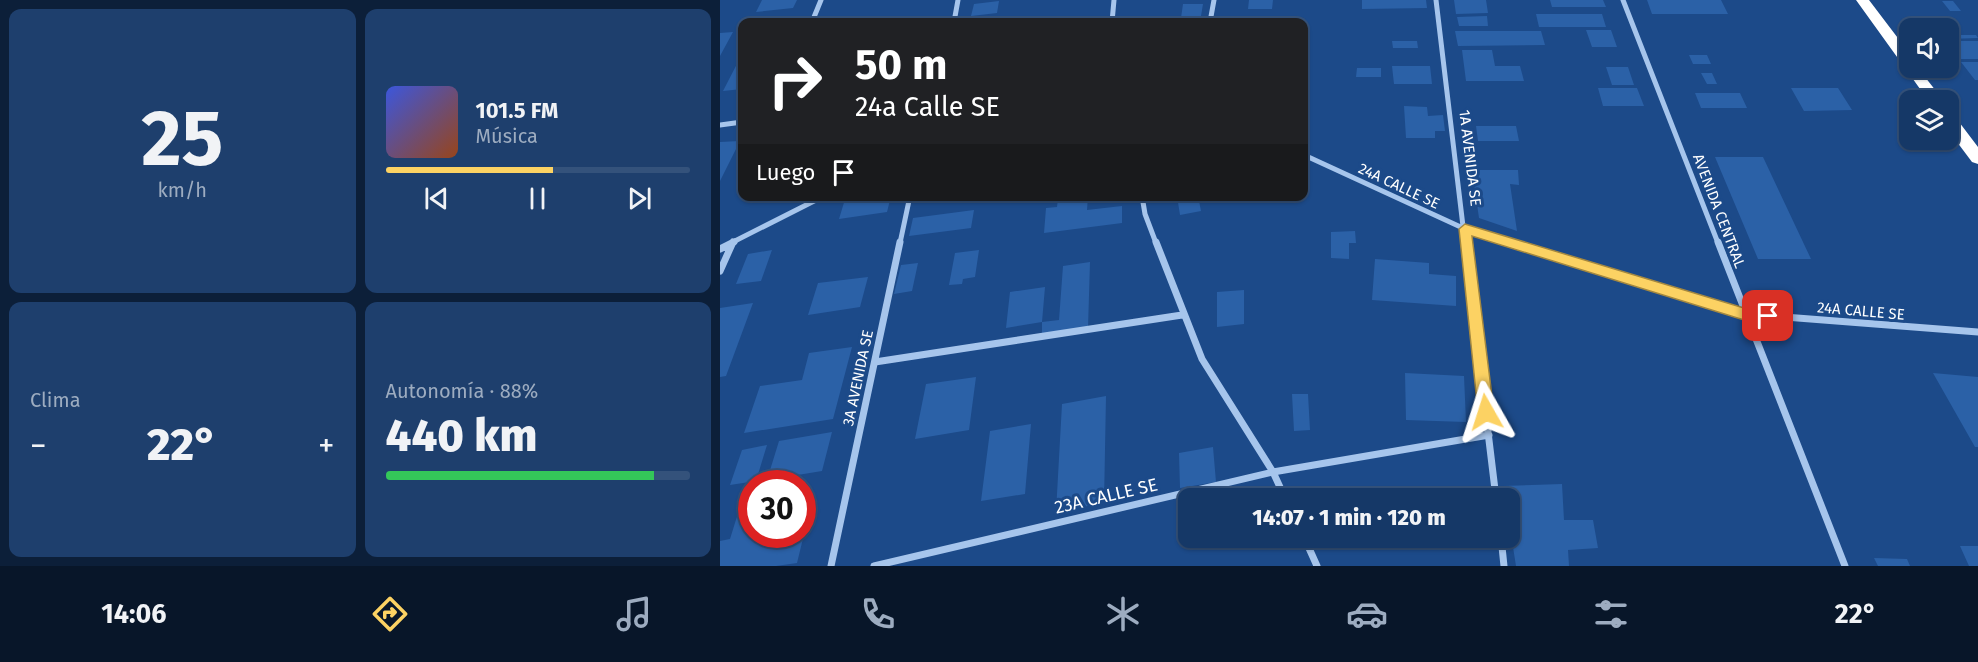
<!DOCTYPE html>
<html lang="es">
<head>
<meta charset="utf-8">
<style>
  body { margin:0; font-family:"Fira Sans",sans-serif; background:#1e3f6d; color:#f1f3f6; height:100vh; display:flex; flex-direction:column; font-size:22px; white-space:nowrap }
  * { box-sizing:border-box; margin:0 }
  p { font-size:20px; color:#9dacc0 }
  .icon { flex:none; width:33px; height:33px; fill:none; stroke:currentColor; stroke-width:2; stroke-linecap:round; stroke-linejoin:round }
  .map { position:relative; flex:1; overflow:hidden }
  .details { display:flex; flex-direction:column; gap:9px; padding:9px; background:#0c1f39; width:720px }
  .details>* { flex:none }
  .top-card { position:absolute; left:18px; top:18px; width:570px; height:183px; border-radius:12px; box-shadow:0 2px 4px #0004,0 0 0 2px #34527b; background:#202124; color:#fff; overflow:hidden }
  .controls { position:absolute; left:1179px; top:18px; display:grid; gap:12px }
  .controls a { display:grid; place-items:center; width:60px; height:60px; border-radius:12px; background:#153867; box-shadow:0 2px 4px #0004,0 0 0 2px #34527b; font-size:30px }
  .speed { position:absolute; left:18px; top:470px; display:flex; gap:12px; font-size:30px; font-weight:700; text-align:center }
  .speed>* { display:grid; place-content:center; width:78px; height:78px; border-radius:50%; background:#153867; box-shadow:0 2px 4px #0004,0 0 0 2px #34527b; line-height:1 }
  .speed .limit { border:9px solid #d22; background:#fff; color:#111 }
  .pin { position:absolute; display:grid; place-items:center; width:51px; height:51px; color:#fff; margin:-26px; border-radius:12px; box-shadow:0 3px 9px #0006 }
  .me { position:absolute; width:66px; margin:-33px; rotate:354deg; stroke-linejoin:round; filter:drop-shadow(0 0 4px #0008) }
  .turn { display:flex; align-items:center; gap:21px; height:126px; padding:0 18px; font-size:27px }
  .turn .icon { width:78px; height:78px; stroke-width:2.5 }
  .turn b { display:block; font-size:42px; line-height:51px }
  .then { display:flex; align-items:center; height:57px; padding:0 18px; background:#0003; gap:12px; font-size:22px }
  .big { font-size:45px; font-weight:800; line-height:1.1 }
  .details .widget { flex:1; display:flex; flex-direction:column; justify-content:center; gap:9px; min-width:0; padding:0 21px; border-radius:12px; background:#1e3f6d }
  .details .dial { align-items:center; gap:0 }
  .dial b { font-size:78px; line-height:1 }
  .song { display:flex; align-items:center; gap:18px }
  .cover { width:72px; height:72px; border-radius:9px; background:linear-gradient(135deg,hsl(230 70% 55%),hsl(20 70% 35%)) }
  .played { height:6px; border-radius:3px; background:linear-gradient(90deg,#fcd263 55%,#34527b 55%) }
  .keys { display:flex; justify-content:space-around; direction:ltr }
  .heat { display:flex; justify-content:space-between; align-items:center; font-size:33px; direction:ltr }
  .charge { height:9px; border-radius:4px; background:linear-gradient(90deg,#34c759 88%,#34527b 0) }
  .details .tiles { flex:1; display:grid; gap:9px; grid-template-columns:repeat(2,1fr) }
  .trip { position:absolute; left:458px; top:488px; width:342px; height:60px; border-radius:12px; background:#153867; box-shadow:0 2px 4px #0004,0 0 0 2px #34527b; font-weight:800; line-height:60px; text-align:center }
  .dock { display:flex; height:96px; justify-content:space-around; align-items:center; background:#081629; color:#9dacc0 }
  .dock .icon { width:42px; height:42px }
  .dock .selected { color:#fcd263 }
  .dock b { font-size:27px; color:#f1f3f6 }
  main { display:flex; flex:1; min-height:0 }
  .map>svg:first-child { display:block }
</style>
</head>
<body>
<main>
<section class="details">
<div class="tiles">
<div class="widget dial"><b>25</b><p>km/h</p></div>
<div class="widget">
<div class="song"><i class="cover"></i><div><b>101.5 FM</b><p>Música</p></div></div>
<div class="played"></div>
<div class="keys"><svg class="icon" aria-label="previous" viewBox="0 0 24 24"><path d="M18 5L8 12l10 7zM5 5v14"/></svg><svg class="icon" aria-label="pause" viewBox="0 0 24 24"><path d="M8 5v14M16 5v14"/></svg><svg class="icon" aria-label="next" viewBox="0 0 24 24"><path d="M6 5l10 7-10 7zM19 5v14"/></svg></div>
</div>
<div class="widget"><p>Clima</p>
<div class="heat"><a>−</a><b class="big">22°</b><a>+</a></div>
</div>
<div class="widget"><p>Autonomía · 88%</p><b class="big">440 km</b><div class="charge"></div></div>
</div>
</section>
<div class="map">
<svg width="1258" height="566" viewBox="0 0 1258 566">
  <rect width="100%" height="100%" fill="#1c4a89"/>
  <path fill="#2b61a7" d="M 42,0 L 77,0 L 73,8 L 36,12 Z
    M 529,0 L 553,0 L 552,9 L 528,9 Z
    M 642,0 L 706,0 L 707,8 L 642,9 Z
    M 734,0 L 766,0 L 768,13 L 736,14 Z
    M 830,0 L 883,0 L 886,7 L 832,7 Z
    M 927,0 L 1001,0 L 1008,14 L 932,14 Z
    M 279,1 L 277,13 L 251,16 L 254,4 Z
    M 1222,1 L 1233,1 L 1241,11 L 1230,11 Z
    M 463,4 L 483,4 L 480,22 L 442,22 L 443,18 L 461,18 Z
    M 816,14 L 882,14 L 886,27 L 819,27 Z
    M 142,16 L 140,22 L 103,22 L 104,20 Z
    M 767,16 L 768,26 L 739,26 L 737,17 Z
    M 345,18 L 345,22 L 312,22 L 312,21 Z
    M 866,30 L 891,30 L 897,47 L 872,47 Z
    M 735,31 L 821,31 L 825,45 L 738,46 Z
    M 13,32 L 0,56 L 0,33 Z
    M 1228,35 L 1256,35 L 1258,38 L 1228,39 Z
    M 672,41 L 697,41 L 698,48 L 673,48 Z
    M 1228,41 L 1258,41 L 1258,59 L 1239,59 Z
    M 742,50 L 772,50 L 775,66 L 800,66 L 804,81 L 746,81 Z
    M 969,55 L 987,55 L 991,64 L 973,64 Z
    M 22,59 L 22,89 L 3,91 L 19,60 Z
    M 1241,62 L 1258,62 L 1258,80 L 1255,80 Z
    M 672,66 L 710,66 L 712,84 L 674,84 Z
    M 886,67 L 908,67 L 914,85 L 892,85 Z
    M 637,68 L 661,68 L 661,77 L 636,77 Z
    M 981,73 L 992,73 L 997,84 L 987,84 Z
    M 878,88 L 917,88 L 924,106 L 883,106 Z
    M 1071,88 L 1118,88 L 1132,110 L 1084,111 Z
    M 975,93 L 1020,93 L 1027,108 L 981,108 Z
    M 684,106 L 707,107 L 708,116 L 723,115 L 725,131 L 715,131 L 715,138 L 686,138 Z
    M 756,126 L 796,126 L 799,141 L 758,141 Z
    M 20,141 L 0,181 L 0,142 Z
    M 995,157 L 1043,157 L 1091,259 L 1038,259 Z
    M 752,170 L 798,170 L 799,185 L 790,184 L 797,231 L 759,218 Z
    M 126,196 L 171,196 L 167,212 L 119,219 Z
    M 368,196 L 367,210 L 402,206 L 402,223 L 324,233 L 326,208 L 337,207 L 338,199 Z
    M 457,196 L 478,196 L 481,211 L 460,215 Z
    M 254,210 L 251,228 L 189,236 L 193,218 Z
    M 635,231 L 636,243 L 629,243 L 629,259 L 611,258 L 611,232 Z
    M 52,250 L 41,281 L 16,284 L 28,254 Z
    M 259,250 L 255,277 L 243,279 L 242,284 L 229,285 L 235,253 Z
    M 655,259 L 709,263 L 709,274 L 736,276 L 736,306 L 652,300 Z
    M 370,262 L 368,328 L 322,335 L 322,322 L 286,328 L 290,292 L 325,287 L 322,322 L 339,320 L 343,266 Z
    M 198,263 L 192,291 L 174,294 L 181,265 Z
    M 148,277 L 140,307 L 88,315 L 98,283 Z
    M 524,290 L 524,324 L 497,327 L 497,292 Z
    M 33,303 L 6,376 L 0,377 L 0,308 Z
    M 132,347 L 113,419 L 24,433 L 40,386 L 82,380 L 89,353 Z
    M 685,373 L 744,376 L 746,422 L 686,420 Z
    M 1213,373 L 1258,377 L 1258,447 L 1255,447 Z
    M 256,377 L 249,430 L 195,439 L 206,384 Z
    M 572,394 L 588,394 L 590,430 L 574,431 Z
    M 386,396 L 384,503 L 336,512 L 342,404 Z
    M 311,424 L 305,494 L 261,501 L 270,431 Z
    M 112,432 L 102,471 L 47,480 L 59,441 Z
    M 47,445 L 36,481 L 10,485 L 22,450 Z
    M 493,447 L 496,482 L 460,488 L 459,453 Z
    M 842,484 L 844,520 L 873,520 L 878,548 L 848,550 L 849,566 L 796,566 L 789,522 L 789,498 L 785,498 L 783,486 Z
    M 93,498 L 77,563 L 56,566 L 0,566 L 0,541 L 10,539 L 19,510 L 32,508 L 32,534 L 82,534 L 82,499 Z
    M 1240,546 L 1258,546 L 1258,566 L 1249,566 Z
    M 1154,558 L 1187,559 L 1190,566 L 1158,566 Z"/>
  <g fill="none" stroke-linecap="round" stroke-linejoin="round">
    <path stroke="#a6c5ec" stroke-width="5" d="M 716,0 L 745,243
      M 903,0 L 998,243
      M 92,22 L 101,0
      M 234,22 L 238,0
      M 392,22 L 394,0
      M 490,22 L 494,0
      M 0,125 L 22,122
      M 584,155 L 745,229 L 792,243
      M 422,196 L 425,214 L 436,243
      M 11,243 L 104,196
      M 180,243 L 190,196"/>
    <path stroke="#a6c5ec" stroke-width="7" d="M 436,242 L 482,359 L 553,472 L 565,498
      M 745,242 L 776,498
      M 787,242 L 1025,314 L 1258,332
      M 998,242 L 1125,566
      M 0,249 L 14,242
      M 0,271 L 13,242
      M 155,362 L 462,315
      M 584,537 L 597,566
      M 781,537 L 784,566
      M 111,566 L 180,242
      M 154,566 L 553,472 L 769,435"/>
    <path fill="#fff" fill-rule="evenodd" d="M 1136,0 L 1149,0 L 1190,54 L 1190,68 L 1198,68 L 1223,100 L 1208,100 Z
      M 1228,113 L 1233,114 L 1258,147 L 1258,164 L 1252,162 L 1228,130 Z"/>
  </g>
  <path fill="#fcd263" stroke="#a48840" stroke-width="1.5" d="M 745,224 L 1024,308 L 1048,310 L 1055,316 L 1048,322 L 1024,320 L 752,236 L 774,412 L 771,417 L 766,419 L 760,417 L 758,412 L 739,229 Z"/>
  <g text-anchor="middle" stroke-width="6" stroke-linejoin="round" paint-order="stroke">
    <g font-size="15" fill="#fff" stroke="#1c4a89">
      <text transform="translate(750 158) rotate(83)" y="5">1A AVENIDA SE</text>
      <text transform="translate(679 186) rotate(25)" y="5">24A CALLE SE</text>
      <text transform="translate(999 211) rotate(69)" y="5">AVENIDA CENTRAL</text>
      <text transform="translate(1141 311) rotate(5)" y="5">24A CALLE SE</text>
      <text transform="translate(138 378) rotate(-78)" y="5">3A AVENIDA SE</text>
    </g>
    <g font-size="18" fill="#fff" stroke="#1c4a89">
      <text transform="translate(386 496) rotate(-13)" y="6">23A CALLE SE</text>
    </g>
  </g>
</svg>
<div class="controls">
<a><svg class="icon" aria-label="sound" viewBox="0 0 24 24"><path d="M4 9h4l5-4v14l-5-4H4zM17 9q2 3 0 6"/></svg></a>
<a><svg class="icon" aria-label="layers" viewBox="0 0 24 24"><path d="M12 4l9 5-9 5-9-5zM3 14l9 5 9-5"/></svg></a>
</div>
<div class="speed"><div class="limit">30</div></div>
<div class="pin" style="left:1048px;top:316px;background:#d93025"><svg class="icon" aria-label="arrive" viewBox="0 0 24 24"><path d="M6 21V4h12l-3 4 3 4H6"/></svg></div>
<svg class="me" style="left:766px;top:412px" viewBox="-20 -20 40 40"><path d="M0-17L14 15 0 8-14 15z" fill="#fcd263" stroke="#fff" stroke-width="4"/></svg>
<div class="trip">14:07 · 1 min · 120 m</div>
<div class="top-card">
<div class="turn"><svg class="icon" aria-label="right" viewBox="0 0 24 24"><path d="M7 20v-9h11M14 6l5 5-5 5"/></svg><div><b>50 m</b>24a Calle SE</div></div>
<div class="then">Luego<svg class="icon" aria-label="arrive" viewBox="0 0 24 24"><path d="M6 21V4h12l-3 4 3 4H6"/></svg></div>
</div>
</div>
</main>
<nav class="dock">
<b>14:06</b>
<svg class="icon selected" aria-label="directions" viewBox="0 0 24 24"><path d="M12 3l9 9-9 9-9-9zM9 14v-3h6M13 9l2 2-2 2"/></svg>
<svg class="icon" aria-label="music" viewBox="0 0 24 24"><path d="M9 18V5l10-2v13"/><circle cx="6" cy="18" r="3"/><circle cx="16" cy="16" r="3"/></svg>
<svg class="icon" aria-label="phone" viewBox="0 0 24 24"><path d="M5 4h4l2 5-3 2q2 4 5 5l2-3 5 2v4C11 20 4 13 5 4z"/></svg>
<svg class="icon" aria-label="climate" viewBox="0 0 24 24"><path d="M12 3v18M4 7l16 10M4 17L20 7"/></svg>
<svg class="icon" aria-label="car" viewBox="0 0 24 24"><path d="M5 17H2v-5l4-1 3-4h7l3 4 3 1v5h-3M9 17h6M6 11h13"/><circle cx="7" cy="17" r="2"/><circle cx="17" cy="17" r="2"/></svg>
<svg class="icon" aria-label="filters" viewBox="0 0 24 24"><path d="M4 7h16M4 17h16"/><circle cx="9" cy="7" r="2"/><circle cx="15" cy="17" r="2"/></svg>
<b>22°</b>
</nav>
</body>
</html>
